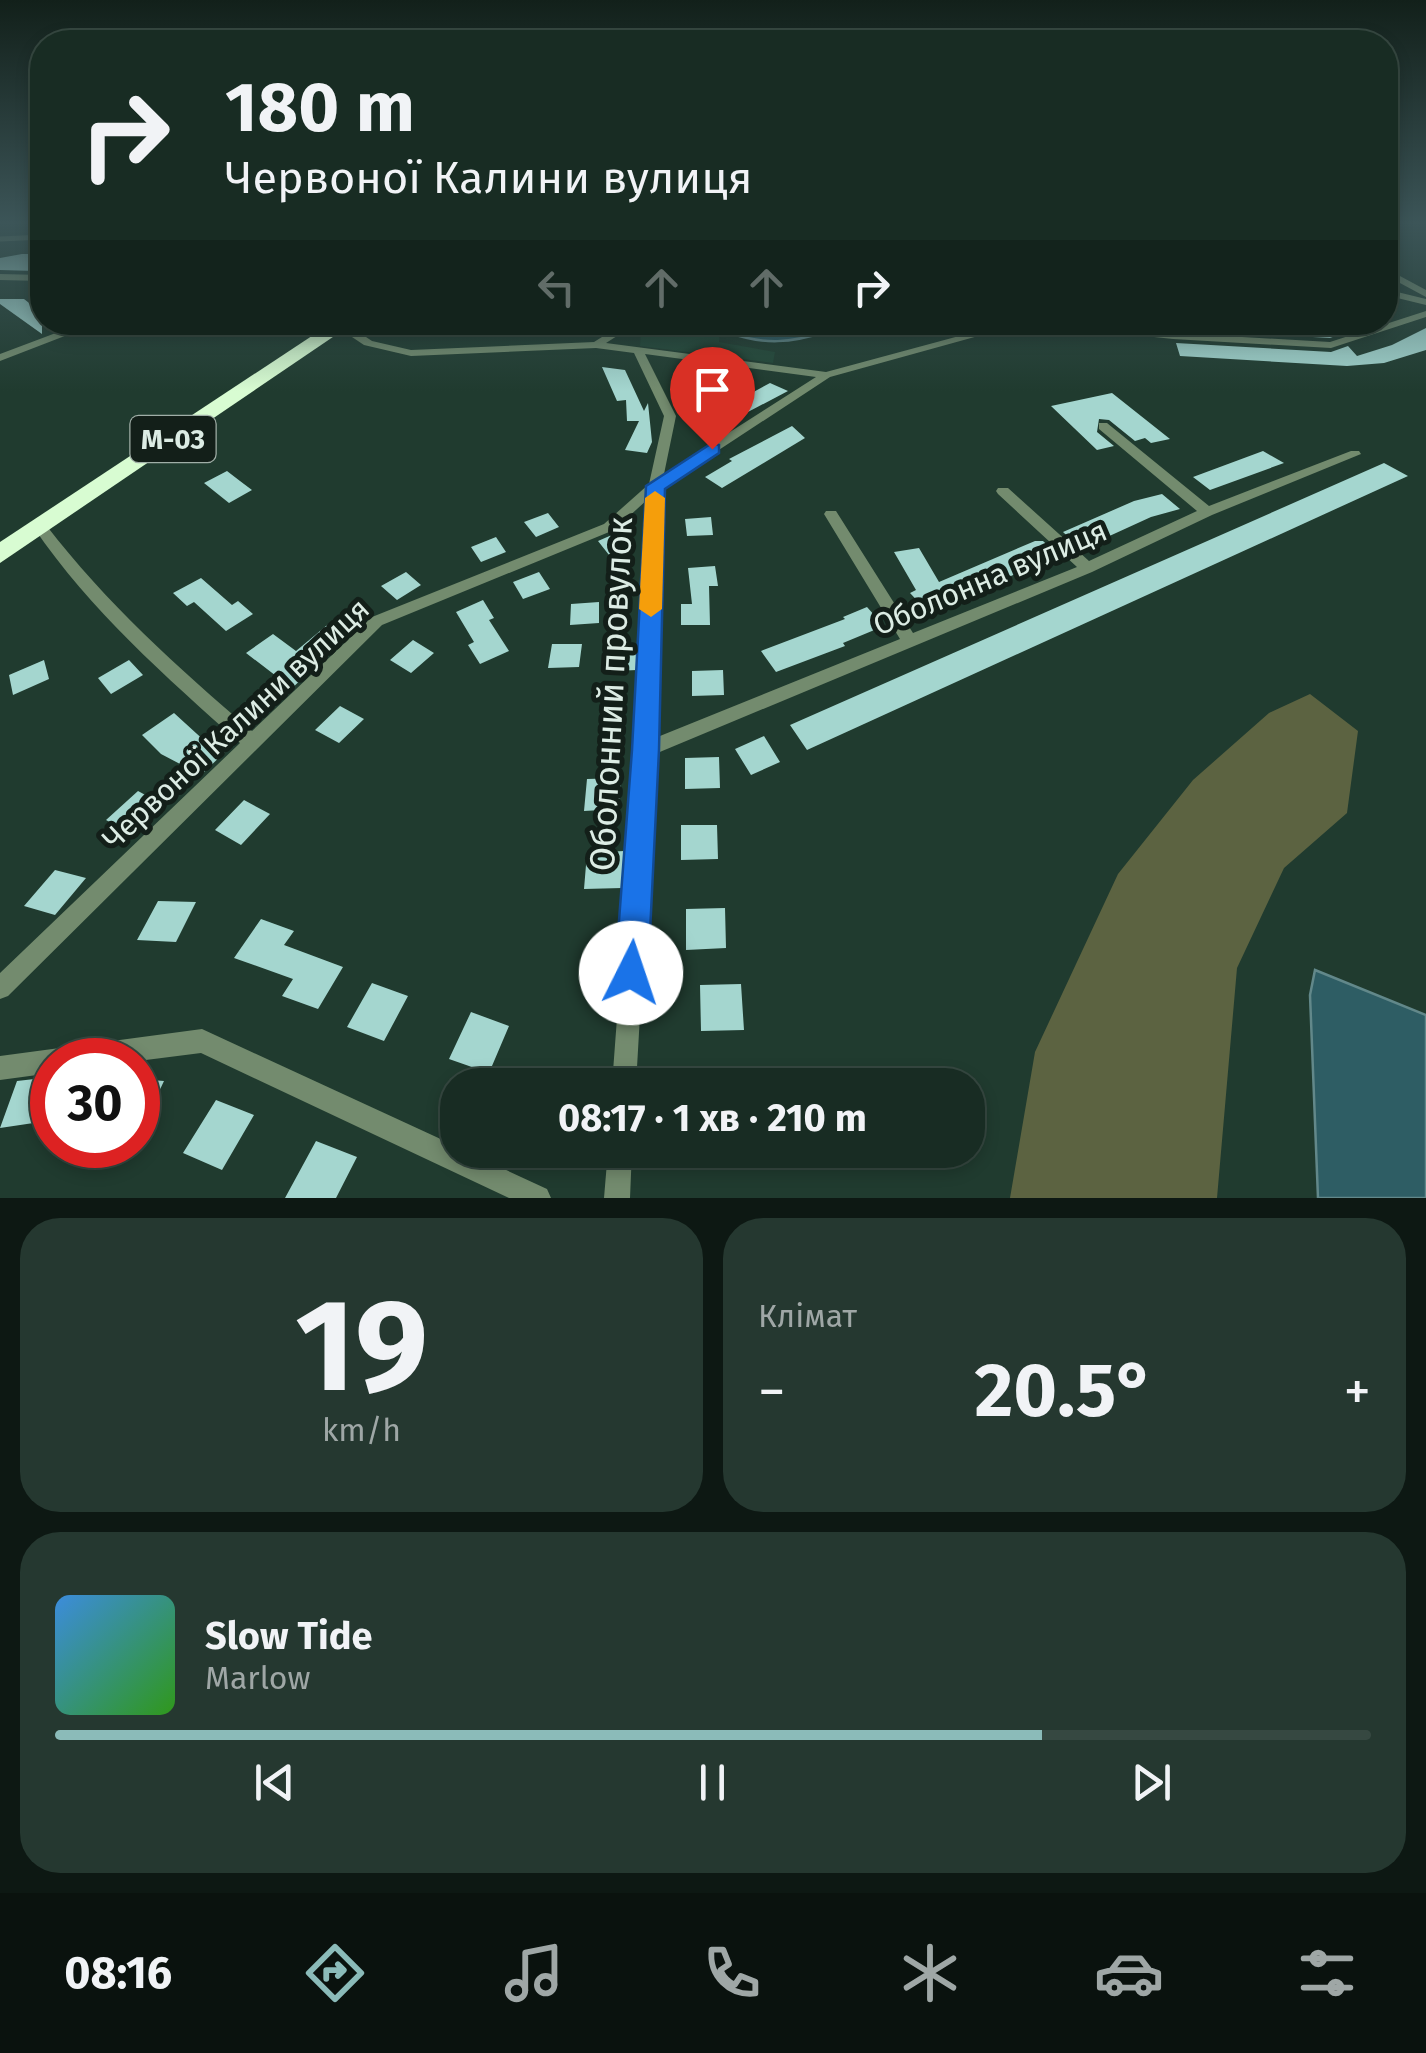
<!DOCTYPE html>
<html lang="uk">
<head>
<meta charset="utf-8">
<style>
  body { margin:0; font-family:"Fira Sans",sans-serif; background:#253830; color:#f1f3f6; height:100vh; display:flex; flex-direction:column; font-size:38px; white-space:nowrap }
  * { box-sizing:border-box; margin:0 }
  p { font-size:32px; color:#9fa7a6 }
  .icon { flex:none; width:55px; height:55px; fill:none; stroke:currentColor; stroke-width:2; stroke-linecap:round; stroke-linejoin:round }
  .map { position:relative; height:1198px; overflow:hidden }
  .drawer { display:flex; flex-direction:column; gap:20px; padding:20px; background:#0d1813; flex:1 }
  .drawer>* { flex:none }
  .top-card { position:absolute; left:30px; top:30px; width:1368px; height:305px; border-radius:40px; box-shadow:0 5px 15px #0003,0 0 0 2px #364841; background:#182c23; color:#f1f3f6; overflow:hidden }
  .speed { position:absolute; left:30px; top:1038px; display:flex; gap:20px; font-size:50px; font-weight:700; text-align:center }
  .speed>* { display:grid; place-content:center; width:130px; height:130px; border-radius:50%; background:#182c23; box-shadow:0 5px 15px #0003,0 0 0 2px #364841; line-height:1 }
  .speed .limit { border:15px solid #d22; background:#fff; color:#111 }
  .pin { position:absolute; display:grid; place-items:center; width:85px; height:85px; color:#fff; margin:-102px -42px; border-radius:50% 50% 50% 0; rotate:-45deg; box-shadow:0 0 10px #0007 }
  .pin .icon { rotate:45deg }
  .me { position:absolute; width:110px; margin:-55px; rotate:4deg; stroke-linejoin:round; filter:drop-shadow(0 0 8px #0008) }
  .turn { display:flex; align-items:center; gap:35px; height:210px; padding:0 30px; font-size:45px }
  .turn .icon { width:130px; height:130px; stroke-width:2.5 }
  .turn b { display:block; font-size:70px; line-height:85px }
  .lanes { display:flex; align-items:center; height:95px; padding:0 30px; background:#0003; justify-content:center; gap:50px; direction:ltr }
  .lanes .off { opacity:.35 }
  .big { font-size:75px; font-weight:700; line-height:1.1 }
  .drawer .card { flex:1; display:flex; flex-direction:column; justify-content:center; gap:15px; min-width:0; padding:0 35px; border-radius:40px; background:#253830 }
  .drawer .dial { align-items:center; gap:0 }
  .dial b { font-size:130px; line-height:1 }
  .song { display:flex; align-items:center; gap:30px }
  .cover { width:120px; height:120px; border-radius:15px; background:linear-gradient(135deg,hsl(210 70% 55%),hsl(110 70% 35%)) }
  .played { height:10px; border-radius:5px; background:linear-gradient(90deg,#8bbbb9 75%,#364841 75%) }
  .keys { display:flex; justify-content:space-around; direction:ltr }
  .heat { display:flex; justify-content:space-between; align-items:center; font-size:55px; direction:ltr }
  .drawer .tiles { flex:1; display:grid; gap:20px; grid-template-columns:1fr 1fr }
  .card:last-child { grid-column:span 2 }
  .trip { position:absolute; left:440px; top:1068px; width:545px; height:100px; border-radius:40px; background:#182c23; box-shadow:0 5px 15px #0003,0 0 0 2px #364841; font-weight:700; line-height:100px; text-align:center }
  .menu { display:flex; height:160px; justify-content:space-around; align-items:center; background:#0a120e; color:#9fa7a6 }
  .menu .icon { width:70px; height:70px }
  .menu .selected { color:#8bbbb9 }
  .menu b { font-size:45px; color:#f1f3f6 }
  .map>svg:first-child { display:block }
</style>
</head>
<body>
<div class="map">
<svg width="1426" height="1198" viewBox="0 0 1426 1198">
  <rect width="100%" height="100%" fill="#203b2f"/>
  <path fill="#224636" d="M 720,323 L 719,342 L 775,352 L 773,363 L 640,346 L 641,331 L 654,323 Z"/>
  <path fill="#5c6341" d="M 1310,694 L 1358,731 L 1347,813 L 1284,868 L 1237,968 L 1217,1198 L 1010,1198 L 1035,1052 L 1118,874 L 1193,780 L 1269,713 Z"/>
  <path fill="#2e5d64" stroke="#62888a" stroke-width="2.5" d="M 732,323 L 815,323 L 825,332 C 791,343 764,345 730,333 Z
    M 1315,970 L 1426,1015 L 1426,1198 L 1318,1198 L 1310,995 Z"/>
  <path fill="#a4d6cf" d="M 22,254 L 42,254 L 42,267 L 36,271 L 0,270 L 0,258 Z
    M 0,299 L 24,299 L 42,313 L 42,334 L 0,304 Z
    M 1169,322 L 1326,322 L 1338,335 L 1330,338 L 1173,329 Z
    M 1426,328 L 1426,350 L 1384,363 L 1347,366 L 1180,356 L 1176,343 L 1331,352 L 1348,346 L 1357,356 L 1392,345 Z
    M 602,367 L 625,370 L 644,411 L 648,403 L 652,442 L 647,453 L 625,450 L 639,421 L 627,421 L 626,400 L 617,401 Z
    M 697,373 L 737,401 L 770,383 L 788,391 L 710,432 L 695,422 L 718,410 L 679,381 Z
    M 1112,393 L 1170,439 L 1151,443 L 1145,438 L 1135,441 L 1109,420 L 1099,419 L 1097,432 L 1114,446 L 1097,450 L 1051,406 Z
    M 792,426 L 805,438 L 722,488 L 705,477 L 732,461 L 729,459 Z
    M 1263,451 L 1284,463 L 1210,490 L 1193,477 Z
    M 1384,463 L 1408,476 L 807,750 L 790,725 Z
    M 227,471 L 240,481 L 252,490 L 229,503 L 204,483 Z
    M 1162,494 L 1180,509 L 1151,517 L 1081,549 L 1063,532 L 1134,501 Z
    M 548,513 L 559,527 L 536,537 L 524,522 Z
    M 711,517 L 713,535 L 687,536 L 685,519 Z
    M 621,531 L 633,546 L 609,555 L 598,541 Z
    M 496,537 L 506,552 L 481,562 L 471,547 Z
    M 1035,541 L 1043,541 L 1059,556 L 927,611 L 910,593 L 916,590 L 894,552 L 919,548 L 939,582 Z
    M 715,566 L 718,586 L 709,586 L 710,625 L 681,625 L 681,604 L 692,604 L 688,568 Z
    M 406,572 L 421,585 L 397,600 L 381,586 Z
    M 539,572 L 550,589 L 523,599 L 513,582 Z
    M 201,578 L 232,605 L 238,601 L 253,614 L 226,631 L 194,602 L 187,606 L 173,593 Z
    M 483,600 L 494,618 L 489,620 L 509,651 L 480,664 L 468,645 L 474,642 L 456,612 Z
    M 599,602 L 599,623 L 570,625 L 571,604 Z
    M 867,607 L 884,626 L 843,643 L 845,646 L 776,672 L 761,651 L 845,619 L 843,617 Z
    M 332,621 L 352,631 L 288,692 L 274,684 L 280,679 L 246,653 L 273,634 L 296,651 Z
    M 413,640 L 434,653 L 411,673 L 390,660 Z
    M 552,644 L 582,644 L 579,667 L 548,668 Z
    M 616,647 L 638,647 L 637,670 L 614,671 Z
    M 44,660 L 49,679 L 13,695 L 9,675 Z
    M 129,660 L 143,675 L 111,694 L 98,678 Z
    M 723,670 L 724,695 L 692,696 L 692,671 Z
    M 340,706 L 364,719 L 339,743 L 315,730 Z
    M 174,713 L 208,744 L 212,740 L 229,748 L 201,775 L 161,754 L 142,735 Z
    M 764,736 L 780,762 L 751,775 L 735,749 Z
    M 719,757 L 720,788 L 685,789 L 685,758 Z
    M 621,778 L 619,809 L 584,811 L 587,779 Z
    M 138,791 L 162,804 L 131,834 L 106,820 Z
    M 244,800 L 270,814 L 241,845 L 215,830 Z
    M 681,825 L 717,825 L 718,859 L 681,860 Z
    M 624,851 L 622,888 L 584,889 L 587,853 Z
    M 55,870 L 86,878 L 55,915 L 24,906 Z
    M 158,901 L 196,902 L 176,942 L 137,940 Z
    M 725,908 L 726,948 L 686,950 L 686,909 Z
    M 261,919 L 294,931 L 284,945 L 343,967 L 318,1009 L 282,996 L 293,979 L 234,958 Z
    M 372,983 L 408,996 L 384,1041 L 347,1027 Z
    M 741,984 L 744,1030 L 701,1031 L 700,985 Z
    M 471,1012 L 509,1026 L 489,1073 L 449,1059 Z
    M 52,1077 L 52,1106 L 47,1121 L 0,1128 L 17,1081 Z
    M 138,1079 L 164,1081 L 138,1136 Z
    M 216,1100 L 254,1115 L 222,1170 L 183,1153 Z
    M 316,1141 L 357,1157 L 336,1198 L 285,1198 Z"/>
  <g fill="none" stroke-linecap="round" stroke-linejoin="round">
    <path stroke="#738b6e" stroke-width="5" d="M 0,239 L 42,237"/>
    <path fill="#738b6e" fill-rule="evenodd" d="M 1385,268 L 1426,290 L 1426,297 L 1385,275 Z
      M 0,274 L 42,275 L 42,281 L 0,280 Z
      M 1385,289 L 1426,299 L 1426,305 L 1385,295 Z
      M 1426,311 L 1426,317 L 1331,348 L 1173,339 L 1041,325 L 1036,322 L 1074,322 L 1173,333 L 1330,342 Z
      M 85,322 L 101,322 L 0,361 L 0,354 Z
      M 626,322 L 639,322 L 606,343 L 826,372 L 1011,322 L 1029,322 L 830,377 L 661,488 L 655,738 L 900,639 L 824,514 L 826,511 L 836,511 L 913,633 L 1077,567 L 998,494 L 996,491 L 998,488 L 1008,488 L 1089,561 L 1197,511 L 1099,429 L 1099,423 L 1107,423 L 1209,506 L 1351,451 L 1359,451 L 1361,454 L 1212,515 L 1092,572 L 655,754 L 636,1085 L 612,1085 L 637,750 L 648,499 L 614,530 L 382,625 L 8,996 L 0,999 L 0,973 L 240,743 C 166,677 90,610 34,528 L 36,525 L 46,525 C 106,603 177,667 252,731 L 372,617 L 604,524 L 649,484 L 664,416 L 634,353 L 596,348 L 411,356 L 364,345 L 337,327 L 337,323 L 345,323 L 372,341 L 411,350 L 594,342 ZM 645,354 L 816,377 L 664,474 L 676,416 Z
      M 202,1029 L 458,1147 L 458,1150 L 463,1150 L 547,1189 L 551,1198 L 509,1198 L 201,1053 L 138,1061 L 52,1060 L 52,1073 L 0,1080 L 0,1056 Z
      M 608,1150 L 632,1150 L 630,1198 L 604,1198 Z"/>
    <path fill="#d8fcd2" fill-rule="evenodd" d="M 333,322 L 355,322 L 0,563 L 0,542 Z"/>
  </g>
  <linearGradient id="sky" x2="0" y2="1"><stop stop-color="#12201a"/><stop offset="0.57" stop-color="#3c5558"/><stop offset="1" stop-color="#3c5558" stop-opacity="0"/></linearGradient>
  <rect width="1426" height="391" fill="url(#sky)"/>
  <path fill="#1a73e8" stroke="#114b97" stroke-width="2.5" d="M 712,443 L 719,445 L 719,453 L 665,489 L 659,750 L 648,973 L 643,985 L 631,990 L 620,985 L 615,973 L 632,750 L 646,486 Z"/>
  <path fill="#f59e0b" d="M 655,491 L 665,498 L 662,609 L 651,617 L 639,609 L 645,498 Z"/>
  <g text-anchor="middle" stroke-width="10" stroke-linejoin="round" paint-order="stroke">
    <rect fill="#131f19" stroke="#a0aea7" stroke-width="2.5" x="130.5" y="416" width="85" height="46" rx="8"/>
    <g font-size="28" font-weight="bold" fill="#dcece4">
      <text x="173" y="449">М-03</text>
    </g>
    <g font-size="30" fill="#dcece4" stroke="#131f19">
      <text transform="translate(990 578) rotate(-23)" y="10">Оболонна вулиця</text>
      <text transform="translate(236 724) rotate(-43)" y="10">Червоної Калини вулиця</text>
    </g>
    <g font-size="35" fill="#dcece4" stroke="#131f19">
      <text transform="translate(611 694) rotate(-87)" y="12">Оболонний провулок</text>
    </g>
  </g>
</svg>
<div class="speed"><div class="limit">30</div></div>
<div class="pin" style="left:712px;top:449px;background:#d93025"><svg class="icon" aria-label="arrive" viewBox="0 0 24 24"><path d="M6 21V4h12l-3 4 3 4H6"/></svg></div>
<svg class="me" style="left:631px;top:973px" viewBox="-20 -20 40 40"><circle r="19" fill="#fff"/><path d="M0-13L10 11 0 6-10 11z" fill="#1a73e8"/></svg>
<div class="trip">08:17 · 1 хв · 210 m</div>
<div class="top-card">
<div class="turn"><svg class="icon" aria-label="right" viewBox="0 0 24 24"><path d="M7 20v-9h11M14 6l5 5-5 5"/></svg><div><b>180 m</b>Червоної Калини вулиця</div></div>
<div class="lanes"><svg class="icon off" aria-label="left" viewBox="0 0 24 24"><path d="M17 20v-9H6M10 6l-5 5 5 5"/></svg><svg class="icon off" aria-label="ahead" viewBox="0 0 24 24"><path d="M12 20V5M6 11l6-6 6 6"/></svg><svg class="icon off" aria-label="ahead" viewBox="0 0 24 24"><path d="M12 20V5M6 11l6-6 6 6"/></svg><svg class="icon" aria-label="right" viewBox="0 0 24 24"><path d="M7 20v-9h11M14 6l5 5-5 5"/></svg></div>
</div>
</div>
<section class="drawer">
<div class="tiles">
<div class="card dial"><b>19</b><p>km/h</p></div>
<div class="card"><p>Клімат</p>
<div class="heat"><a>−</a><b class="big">20.5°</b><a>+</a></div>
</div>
<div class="card">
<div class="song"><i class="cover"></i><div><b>Slow Tide</b><p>Marlow</p></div></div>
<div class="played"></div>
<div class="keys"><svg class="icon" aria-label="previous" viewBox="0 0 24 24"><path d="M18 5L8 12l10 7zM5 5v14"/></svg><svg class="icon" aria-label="pause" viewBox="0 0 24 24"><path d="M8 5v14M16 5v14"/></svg><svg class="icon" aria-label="next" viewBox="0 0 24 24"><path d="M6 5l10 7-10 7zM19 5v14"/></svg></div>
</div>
</div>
</section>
<nav class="menu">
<b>08:16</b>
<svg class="icon selected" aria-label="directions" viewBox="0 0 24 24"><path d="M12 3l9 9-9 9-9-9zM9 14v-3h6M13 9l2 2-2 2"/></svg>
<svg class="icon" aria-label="music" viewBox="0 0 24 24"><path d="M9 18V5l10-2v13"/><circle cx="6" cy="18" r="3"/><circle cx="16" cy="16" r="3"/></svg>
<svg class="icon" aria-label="phone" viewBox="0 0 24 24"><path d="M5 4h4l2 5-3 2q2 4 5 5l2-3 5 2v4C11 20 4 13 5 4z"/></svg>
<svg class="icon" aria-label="climate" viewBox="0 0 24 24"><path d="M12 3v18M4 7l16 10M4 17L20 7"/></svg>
<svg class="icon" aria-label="car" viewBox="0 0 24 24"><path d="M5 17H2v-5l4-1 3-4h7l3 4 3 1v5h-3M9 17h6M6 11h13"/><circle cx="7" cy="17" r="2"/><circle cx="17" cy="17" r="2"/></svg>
<svg class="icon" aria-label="filters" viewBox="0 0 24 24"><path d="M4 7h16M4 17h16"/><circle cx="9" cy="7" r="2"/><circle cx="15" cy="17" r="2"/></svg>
</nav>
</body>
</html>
